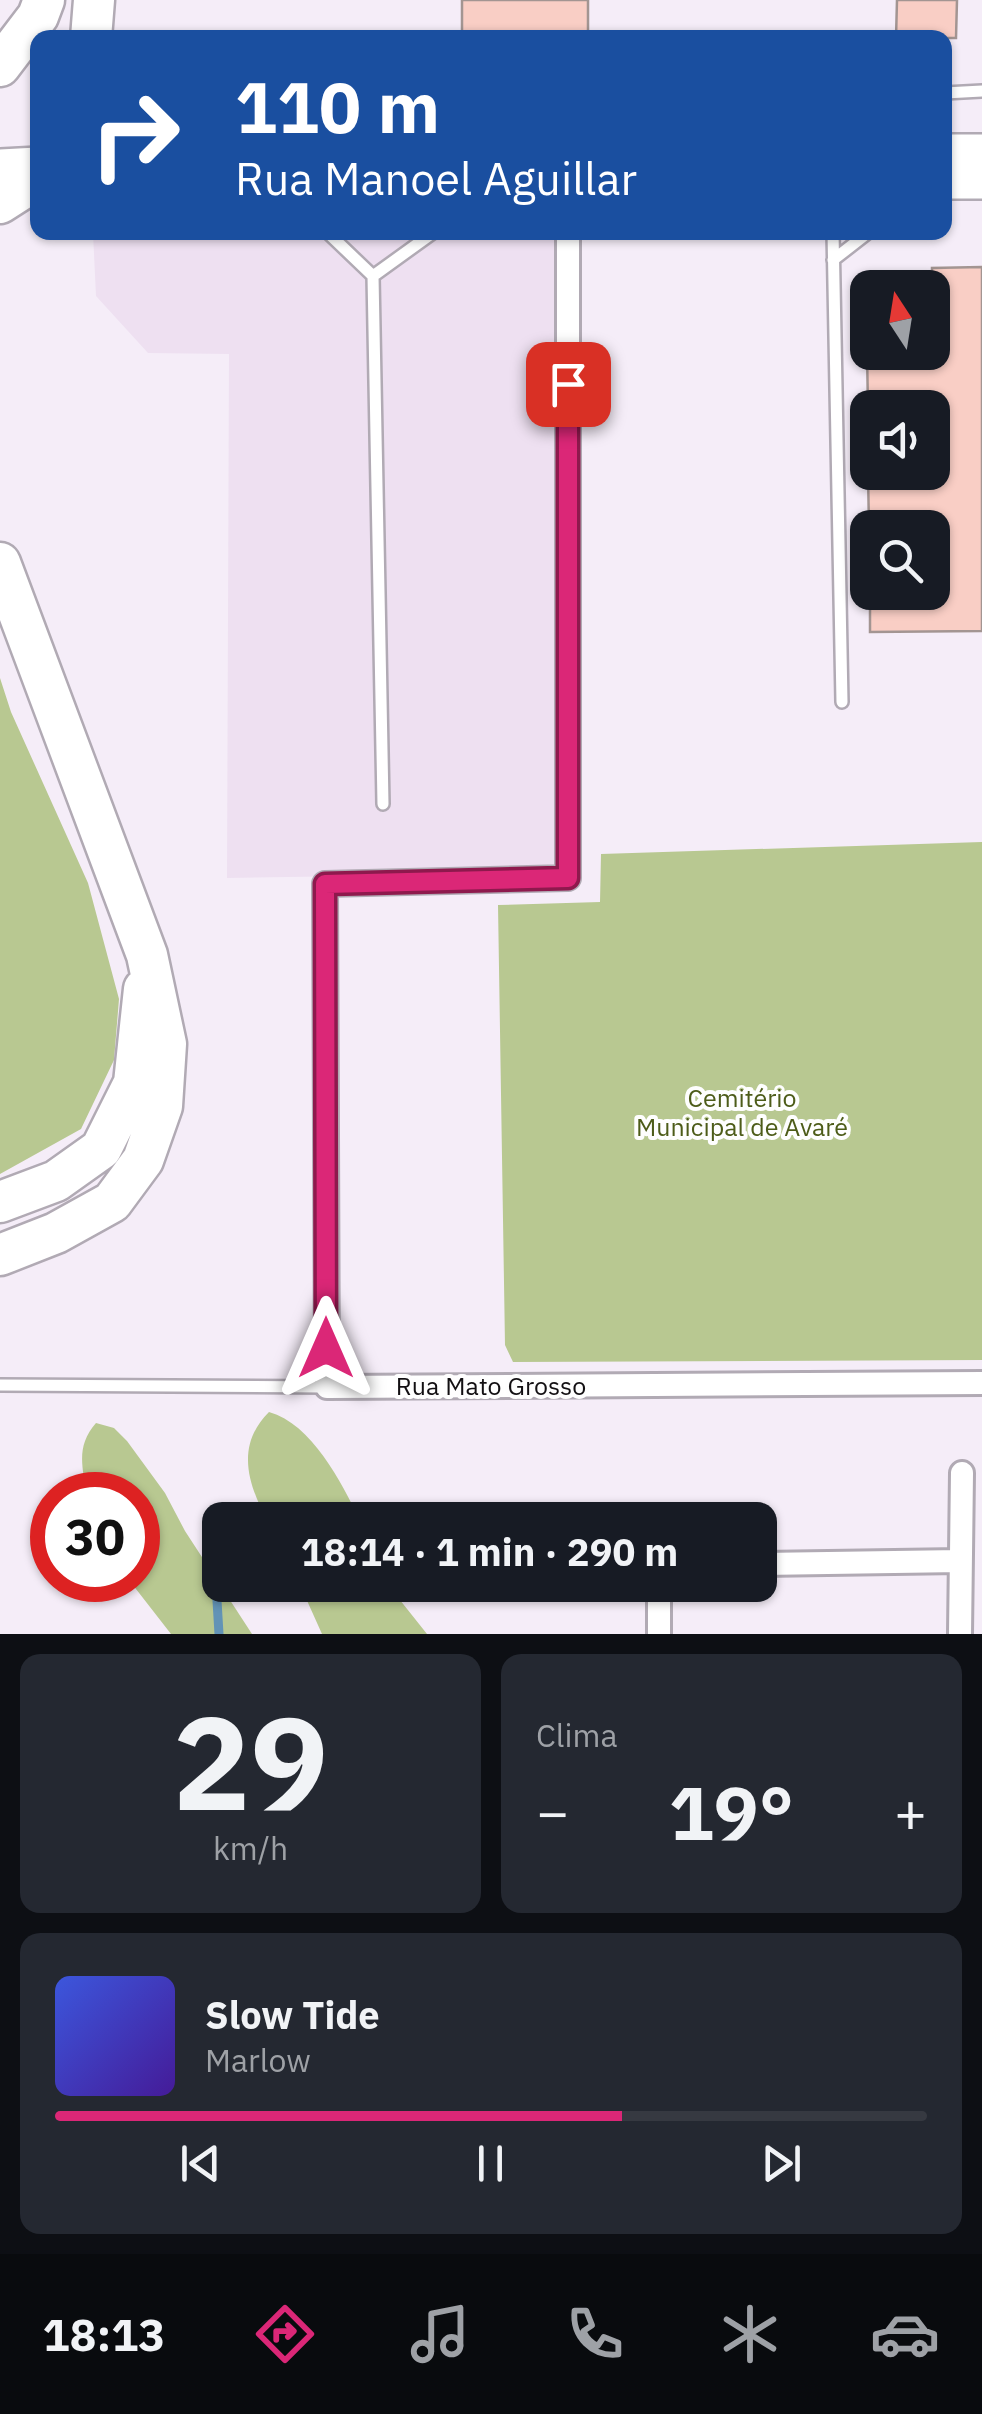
<!DOCTYPE html>
<html lang="pt">
<head>
<meta charset="utf-8">
<style>
  body { margin:0; font-family:"IBM Plex Sans",sans-serif; background:#242831; color:#f1f3f6; height:100vh; display:flex; flex-direction:column; font-size:38px; white-space:nowrap }
  * { box-sizing:border-box; margin:0 }
  p { font-size:32px; color:#9ea1a6 }
  .icon { flex:none; width:55px; height:55px; fill:none; stroke:currentColor; stroke-width:2; stroke-linecap:round; stroke-linejoin:round }
  .map { position:relative; height:1634px; overflow:hidden }
  .panel { display:flex; flex-direction:column; gap:20px; padding:20px; background:#0d0f14; flex:1 }
  .panel>* { flex:none }
  .banner { position:absolute; left:30px; top:30px; width:922px; height:210px; border-radius:20px; box-shadow:0 2px 8px #0004; background:#1a4fa0; color:#fff; overflow:hidden }
  .needle { width:65px; rotate:348deg }
  .tools { position:absolute; left:850px; top:270px; display:grid; gap:20px }
  .tools a { display:grid; place-items:center; width:100px; height:100px; border-radius:20px; background:#171b24; box-shadow:0 2px 8px #0004; font-size:50px }
  .speed { position:absolute; left:30px; top:1472px; display:flex; gap:20px; font-size:50px; font-weight:700; text-align:center }
  .speed>* { display:grid; place-content:center; width:130px; height:130px; border-radius:50%; background:#171b24; box-shadow:0 2px 8px #0004; line-height:1 }
  .speed .limit { border:15px solid #d22; background:#fff; color:#111 }
  .pin { position:absolute; display:grid; place-items:center; width:85px; height:85px; color:#fff; margin:-42px; border-radius:20px; box-shadow:0 5px 15px #0006 }
  .me { position:absolute; width:110px; margin:-55px; rotate:0deg; stroke-linejoin:round; filter:drop-shadow(0 0 8px #0008) }
  .turn { display:flex; align-items:center; gap:35px; height:210px; padding:0 40px; font-size:45px }
  .turn .icon { width:130px; height:130px; stroke-width:2.5 }
  .turn b { display:block; font-size:70px; line-height:85px }
  .big { font-size:75px; font-weight:700; line-height:1.1 }
  .panel .tile { flex:1; display:flex; flex-direction:column; justify-content:center; gap:15px; min-width:0; padding:0 35px; border-radius:20px; background:#242831 }
  .panel .dial { align-items:center; gap:0 }
  .dial b { font-size:130px; line-height:1 }
  .song { display:flex; align-items:center; gap:30px }
  .cover { width:120px; height:120px; border-radius:15px; background:linear-gradient(135deg,hsl(230 70% 55%),hsl(260 70% 35%)) }
  .played { height:10px; border-radius:5px; background:linear-gradient(90deg,#db2777 65%,#363941 65%) }
  .keys { display:flex; justify-content:space-around; direction:ltr }
  .heat { display:flex; justify-content:space-between; align-items:center; font-size:55px; direction:ltr }
  .panel .tiles { flex:1; display:grid; gap:20px; grid-template-columns:1fr 1fr }
  .tile:last-child { grid-column:span 2 }
  .trip { position:absolute; left:202px; top:1502px; width:575px; height:100px; border-radius:20px; background:#171b24; box-shadow:0 2px 8px #0004; font-weight:700; line-height:100px; text-align:center }
  .tabs { display:flex; height:160px; justify-content:space-around; align-items:center; background:#090b0e; color:#9ea1a6 }
  .tabs .icon { width:70px; height:70px }
  .tabs .on { color:#db2777 }
  .tabs b { font-size:45px; color:#f1f3f6 }
  .map>svg:first-child { display:block }
</style>
</head>
<body>
<div class="map">
<svg width="982" height="1634" viewBox="0 0 982 1634">
  <rect width="100%" height="100%" fill="#f5edf8"/>
  <path fill="#eee0f1" d="M 93,233 L 559,233 L 559,873 L 227,878 L 229,354 L 148,353 L 96,296 Z"/>
  <path fill="#b8c891" d="M 0,678 L 11,712 L 88,883 L 119,999 L 114,1060 L 81,1129 L 0,1174 Z
    M 982,842 L 982,1360 L 513,1362 L 505,1345 L 498,905 L 600,902 L 601,854 Z
    M 269,1412 C 312,1424 341,1482 360,1520 L 267,1520 C 247,1482 236,1445 269,1412 Z
    M 96,1423 L 114,1428 L 127,1441 L 165,1493 L 185,1531 L 252,1634 L 171,1634 L 129,1580 L 138,1580 L 138,1495 L 87,1495 C 82,1466 76,1446 96,1423 Z
    M 300,1585 L 388,1585 L 427,1634 L 322,1634 Z"/>
  <g fill="none" stroke-linecap="round" stroke-linejoin="round">
    <path stroke="#6293b6" stroke-width="9" d="M 214,1550 L 219,1634"/>
  </g>
  <path fill="#f9cec5" stroke="#a39592" stroke-width="2.5" d="M 462,0 L 588,0 L 588,38 L 462,38 Z
    M 897,0 L 957,0 L 956,38 L 896,38 Z
    M 982,267 L 982,631 L 870,632 L 870,592 L 932,592 L 932,528 L 869,528 L 868,472 L 932,472 L 932,408 L 868,408 L 867,352 L 932,352 L 932,268 Z"/>
  <g fill="none" stroke-linecap="round" stroke-linejoin="round">
    <g stroke="#b1aab4" stroke-width="16">
      <path id="lane" d="M 945,93 L 982,91
        M 327,232 L 373,276 L 383,804
        M 833,232 L 842,702
        M 833,260 L 869,232
        M 373,276 L 434,232
        M 0,1385 L 327,1387"/>
    </g>
    <g stroke="#b1aab4" stroke-width="28">
      <path id="street" d="M 568,232 L 568,878 L 325,884 L 327,1387 L 982,1383
        M 760,1564 L 960,1561
        M 659,1585 L 659,1634
        M 960,1634 L 962,1473"/>
    </g>
    <g stroke="#b1aab4" stroke-width="40">
      <path id="primary" d="M 945,152 L 982,152
        M 0,167 L 38,165
        M 945,181 L 982,181"/>
    </g>
    <g stroke="#b1aab4" stroke-width="45">
      <path id="highway" d="M 91,38 L 94,0
        M 0,66 L 38,16 L 44,0
        M 0,203 L 25,187
        M 0,563 L 147,955 L 166,1044 L 162,1106 L 143,1160 L 112,1202 L 56,1233 L 0,1255
        M 0,1202 L 56,1181 L 101,1149 L 134,1083 L 144,989"/>
    </g>
    <use href="#lane" stroke="#fff" stroke-width="11"/>
    <use href="#street" stroke="#fff" stroke-width="22"/>
    <use href="#primary" stroke="#fff" stroke-width="35"/>
    <use href="#highway" stroke="#fff" stroke-width="40"/>
  </g>
  <g fill="none" stroke-linecap="round" stroke-linejoin="round">
    <g stroke="#8e194d" stroke-width="25">
      <path id="route" d="M 326,1348 L 325,884 L 568,878 L 568,384"/>
    </g>
    <use href="#route" stroke="#db2777" stroke-width="18"/>
  </g>
  <g text-anchor="middle" stroke-width="8" stroke-linejoin="round" paint-order="stroke">
    <g font-size="25" fill="#4d5c19" stroke="#fefefe">
      <text x="742" y="1107">Cemitério<tspan x="742" dy="29">Municipal de Avaré</tspan></text>
    </g>
    <g font-size="25" fill="#120f12" stroke="#fefefe">
      <text x="491" y="1395">Rua Mato Grosso</text>
    </g>
  </g>
</svg>
<div class="tools">
<a><svg class="needle" viewBox="-14 -14 28 28"><path d="M0-13l5 13h-10z" fill="#e53935"/><path d="M0 13l5-13h-10z" fill="#9ea1a6"/></svg></a>
<a><svg class="icon" aria-label="sound" viewBox="0 0 24 24"><path d="M4 9h4l5-4v14l-5-4H4zM17 9q2 3 0 6"/></svg></a>
<a><svg class="icon" aria-label="search" viewBox="0 0 24 24"><circle cx="10" cy="10" r="6"/><path d="M15 15l6 6"/></svg></a>
</div>
<div class="speed"><div class="limit">30</div></div>
<div class="pin" style="left:568px;top:384px;background:#d93025"><svg class="icon" aria-label="arrive" viewBox="0 0 24 24"><path d="M6 21V4h12l-3 4 3 4H6"/></svg></div>
<svg class="me" style="left:326px;top:1348px" viewBox="-20 -20 40 40"><path d="M0-17L14 15 0 8-14 15z" fill="#db2777" stroke="#fff" stroke-width="4"/></svg>
<div class="trip">18:14 · 1 min · 290 m</div>
<div class="banner">
<div class="turn"><svg class="icon" aria-label="right" viewBox="0 0 24 24"><path d="M7 20v-9h11M14 6l5 5-5 5"/></svg><div><b>110 m</b>Rua Manoel Aguillar</div></div>
</div>
</div>
<section class="panel">
<div class="tiles">
<div class="tile dial"><b>29</b><p>km/h</p></div>
<div class="tile"><p>Clima</p>
<div class="heat"><a>−</a><b class="big">19°</b><a>+</a></div>
</div>
<div class="tile">
<div class="song"><i class="cover"></i><div><b>Slow Tide</b><p>Marlow</p></div></div>
<div class="played"></div>
<div class="keys"><svg class="icon" aria-label="previous" viewBox="0 0 24 24"><path d="M18 5L8 12l10 7zM5 5v14"/></svg><svg class="icon" aria-label="pause" viewBox="0 0 24 24"><path d="M8 5v14M16 5v14"/></svg><svg class="icon" aria-label="next" viewBox="0 0 24 24"><path d="M6 5l10 7-10 7zM19 5v14"/></svg></div>
</div>
</div>
</section>
<nav class="tabs">
<b>18:13</b>
<svg class="icon on" aria-label="directions" viewBox="0 0 24 24"><path d="M12 3l9 9-9 9-9-9zM9 14v-3h6M13 9l2 2-2 2"/></svg>
<svg class="icon" aria-label="music" viewBox="0 0 24 24"><path d="M9 18V5l10-2v13"/><circle cx="6" cy="18" r="3"/><circle cx="16" cy="16" r="3"/></svg>
<svg class="icon" aria-label="phone" viewBox="0 0 24 24"><path d="M5 4h4l2 5-3 2q2 4 5 5l2-3 5 2v4C11 20 4 13 5 4z"/></svg>
<svg class="icon" aria-label="climate" viewBox="0 0 24 24"><path d="M12 3v18M4 7l16 10M4 17L20 7"/></svg>
<svg class="icon" aria-label="car" viewBox="0 0 24 24"><path d="M5 17H2v-5l4-1 3-4h7l3 4 3 1v5h-3M9 17h6M6 11h13"/><circle cx="7" cy="17" r="2"/><circle cx="17" cy="17" r="2"/></svg>
</nav>
</body>
</html>
